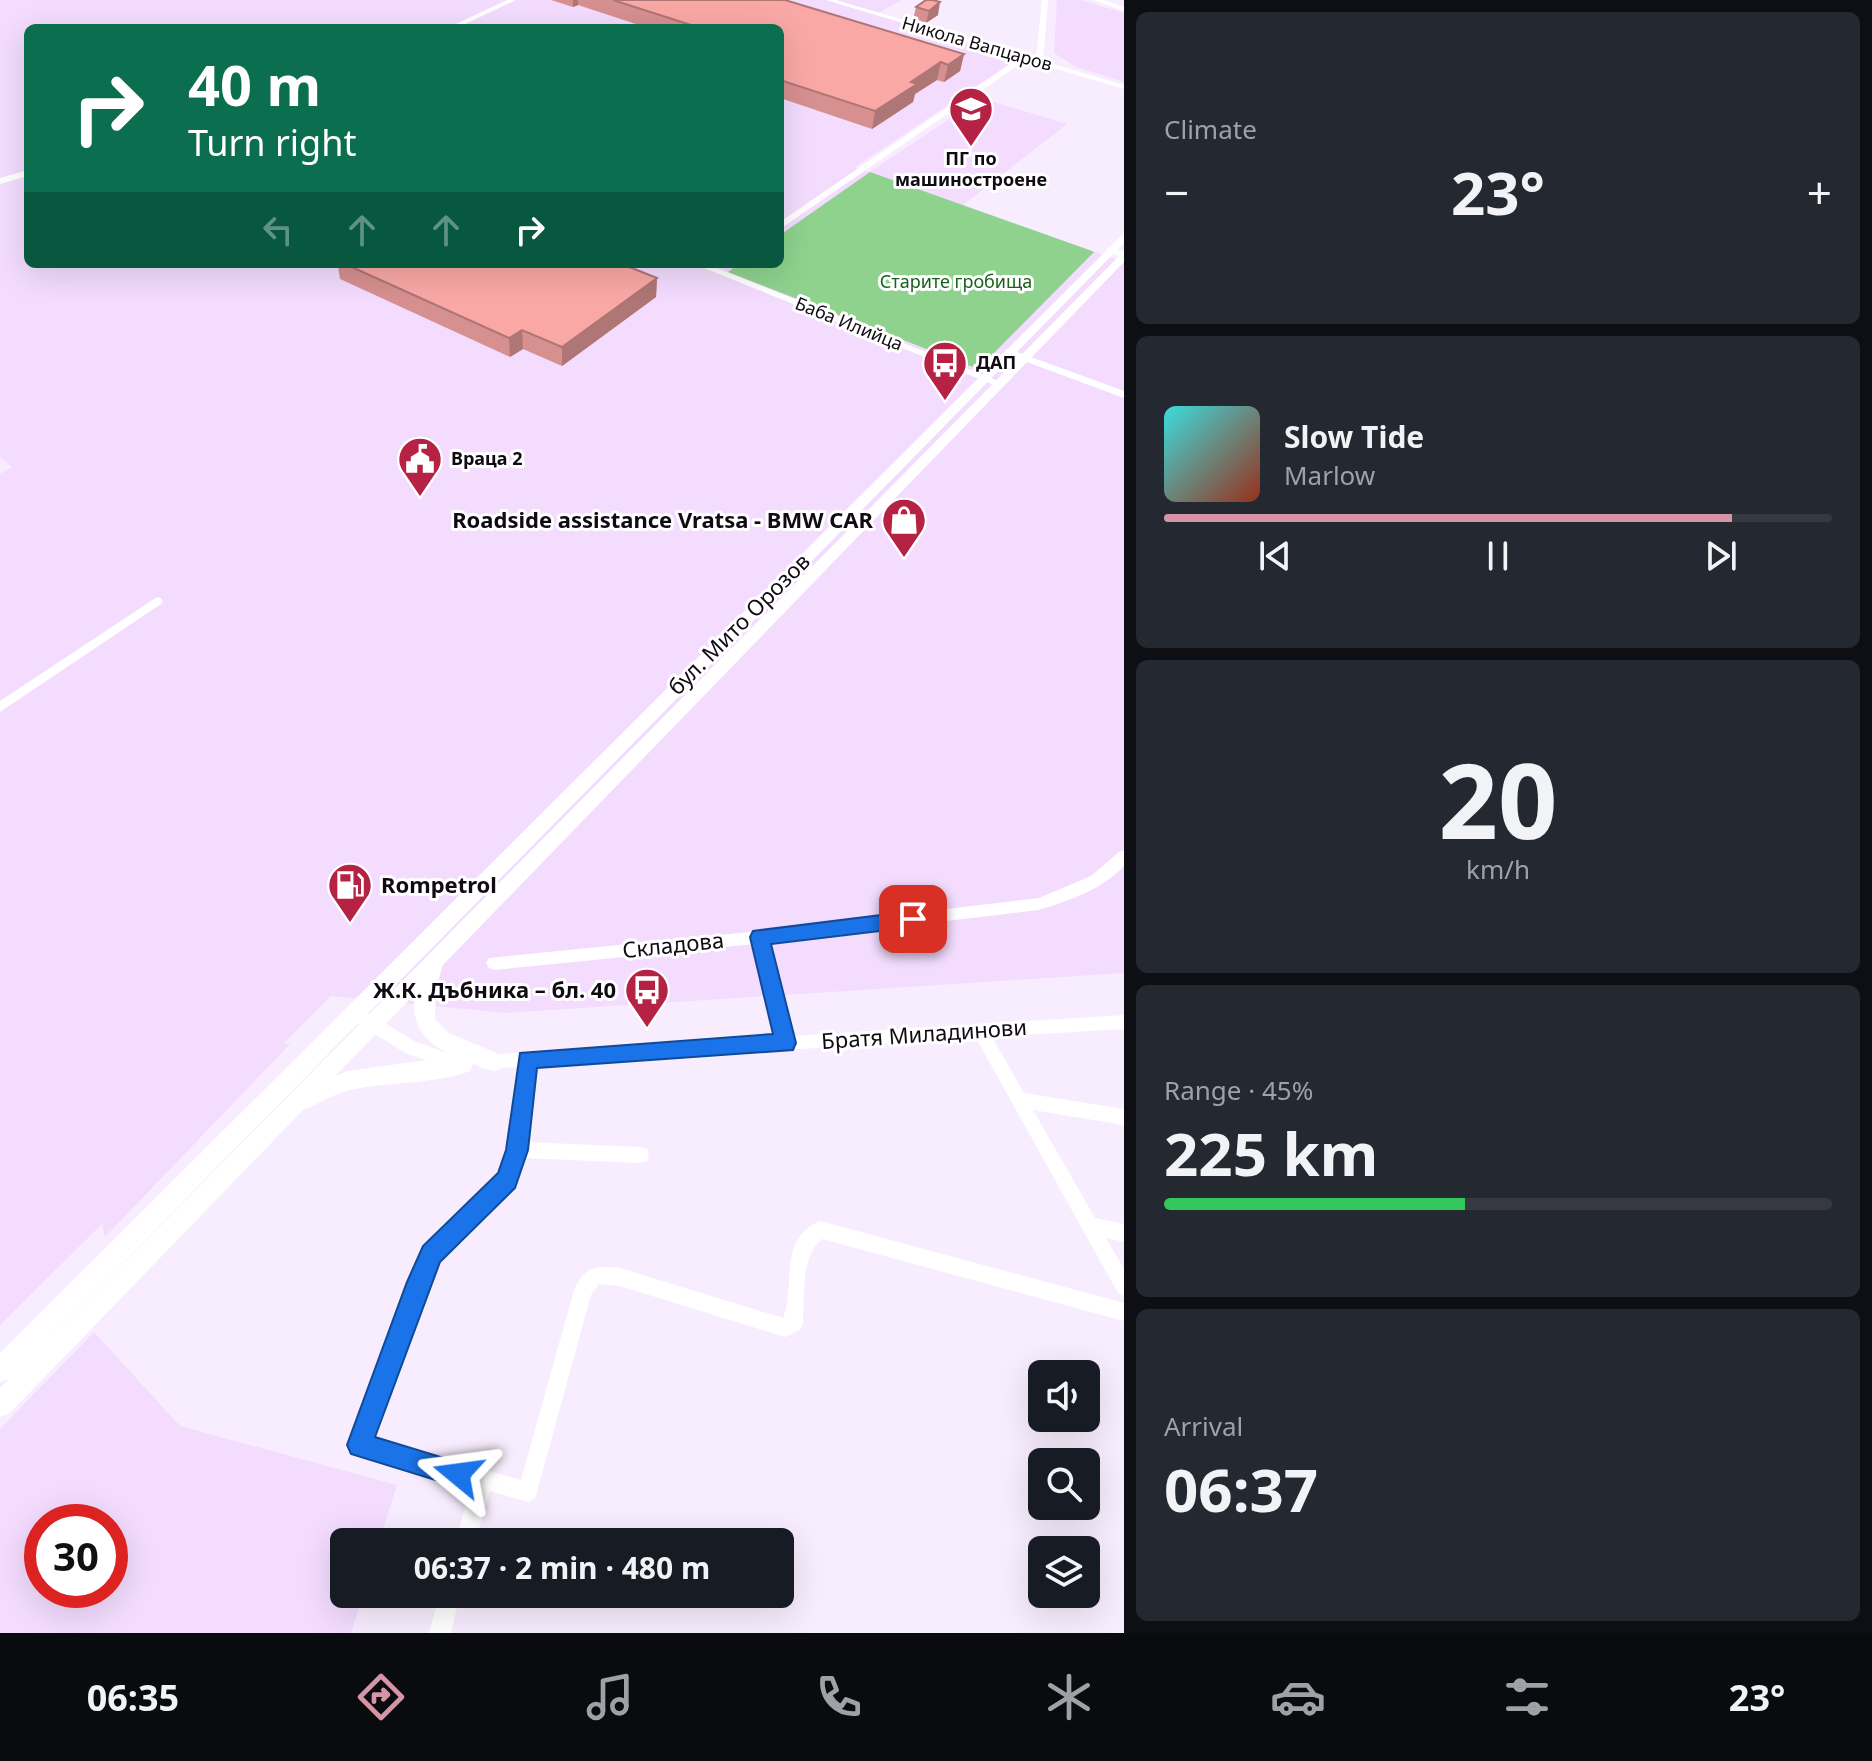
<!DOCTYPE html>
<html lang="en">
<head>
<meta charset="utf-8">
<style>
  body { margin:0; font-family:"Noto Sans",sans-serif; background:#242831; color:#f1f3f6; height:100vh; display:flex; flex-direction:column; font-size:30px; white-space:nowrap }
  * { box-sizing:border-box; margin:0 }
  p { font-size:26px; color:#9ea1a6 }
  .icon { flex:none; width:44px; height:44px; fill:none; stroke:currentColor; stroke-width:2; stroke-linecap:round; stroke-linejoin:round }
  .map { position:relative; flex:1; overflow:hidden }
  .sheet { display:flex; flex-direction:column; gap:12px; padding:12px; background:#0d0f14; width:748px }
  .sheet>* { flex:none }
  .guide { position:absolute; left:24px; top:24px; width:760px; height:244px; border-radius:12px; box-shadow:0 8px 32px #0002; background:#0b6e4f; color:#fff; overflow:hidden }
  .controls { position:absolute; left:1028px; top:1360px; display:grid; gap:16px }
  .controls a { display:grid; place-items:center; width:72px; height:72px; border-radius:12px; background:#171b24; box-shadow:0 8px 32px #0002; font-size:40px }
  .speed { position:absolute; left:24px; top:1504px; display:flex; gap:16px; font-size:40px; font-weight:700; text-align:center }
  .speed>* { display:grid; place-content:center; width:104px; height:104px; border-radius:50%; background:#171b24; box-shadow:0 8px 32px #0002; line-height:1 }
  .speed .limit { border:12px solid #d22; background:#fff; color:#111 }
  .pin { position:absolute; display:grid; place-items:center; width:68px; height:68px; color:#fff; margin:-34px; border-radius:16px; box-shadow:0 4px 12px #0006 }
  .me { position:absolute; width:88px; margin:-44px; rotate:286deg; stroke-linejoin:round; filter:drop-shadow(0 0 6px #0008) }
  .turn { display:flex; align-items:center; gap:28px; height:168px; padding:0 32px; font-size:36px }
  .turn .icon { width:104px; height:104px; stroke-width:2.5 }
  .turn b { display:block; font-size:56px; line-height:68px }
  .lanes { display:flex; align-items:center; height:76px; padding:0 32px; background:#0003; justify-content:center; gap:40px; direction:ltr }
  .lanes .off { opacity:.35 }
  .big { font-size:60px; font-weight:700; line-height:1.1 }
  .sheet .widget { flex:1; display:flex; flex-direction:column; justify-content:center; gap:12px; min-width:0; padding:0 28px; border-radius:12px; background:#242831 }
  .sheet .dial { align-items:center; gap:0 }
  .dial b { font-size:104px; line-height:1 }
  .song { display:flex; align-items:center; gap:24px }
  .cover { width:96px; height:96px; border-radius:12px; background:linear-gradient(135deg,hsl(180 70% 55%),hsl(10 70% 35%)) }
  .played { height:8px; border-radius:4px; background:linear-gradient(90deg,#d695a5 85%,#363941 85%) }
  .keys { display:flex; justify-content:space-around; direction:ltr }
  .heat { display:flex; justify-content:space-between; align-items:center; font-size:44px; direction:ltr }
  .charge { height:12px; border-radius:6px; background:linear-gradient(90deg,#34c759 45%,#363941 0) }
  .trip { position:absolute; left:330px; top:1528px; width:464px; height:80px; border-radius:12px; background:#171b24; box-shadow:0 8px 32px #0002; font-weight:700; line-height:80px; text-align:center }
  .tabs { display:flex; height:128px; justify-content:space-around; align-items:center; background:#090b0e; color:#9ea1a6 }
  .tabs .icon { width:56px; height:56px }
  .tabs .on { color:#d695a5 }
  .tabs b { font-size:36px; color:#f1f3f6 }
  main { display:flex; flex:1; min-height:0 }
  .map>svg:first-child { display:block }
</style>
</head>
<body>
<main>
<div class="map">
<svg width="1124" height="1633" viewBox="0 0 1124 1633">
  <rect width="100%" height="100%" fill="#f8edfe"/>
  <path fill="#f3dcfe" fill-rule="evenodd" d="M 0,0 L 902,0 L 878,13 L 1020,57 L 855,167 L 869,172 L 981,98 L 1067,124 L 963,205 L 1124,262 L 1124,973 L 506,1013 L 331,996 L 284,1043 L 290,1044 L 105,1237 L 102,1224 L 0,1325 L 0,474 L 12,467 L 0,457 ZM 28,28 L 780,28 L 780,264 L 28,264 Z
    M 1057,0 L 1081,0 L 1124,13 L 1124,82 L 1076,67 L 1054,53 Z
    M 94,1332 L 180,1426 L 397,1485 L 379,1542 L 344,1542 L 344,1594 L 363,1594 L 351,1633 L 0,1633 L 0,1429 ZM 42,1522 L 110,1522 L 110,1590 L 42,1590 Z"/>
  <path fill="#8fd28e" d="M 870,172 L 1092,251 L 1094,252 L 978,369 L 728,272 L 739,264 L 780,264 L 780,235 Z"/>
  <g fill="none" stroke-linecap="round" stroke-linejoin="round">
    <path fill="#fff" fill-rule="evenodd" d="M 507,0 L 516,0 L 457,28 L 447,28 Z
      M 826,0 L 836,0 L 1036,59 L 1042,0 L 1048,0 L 1043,61 L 1124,85 L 1124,89 L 1026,60 L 780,229 L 780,222 L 1019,58 Z
      M 1093,0 L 1103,0 L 1124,7 L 1124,11 Z
      M 28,170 L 28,176 L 0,184 L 0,178 Z
      M 1110,247 L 1124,252 L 1124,258 L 1107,252 L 1107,248 Z
      M 694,264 L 707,264 L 1003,383 L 994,385 Z
      M 1009,349 L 1124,391 L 1124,398 L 1005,354 L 1005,350 Z
      M 157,597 L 161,598 L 163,601 L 161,604 L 0,712 L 0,701 Z
      M 1124,850 L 1124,866 C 1102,890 1070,900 1039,910 L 769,942 L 792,1036 L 1124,1015 L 1124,1029 L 992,1037 L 1024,1093 L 1124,1109 L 1124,1125 L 1033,1110 L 1095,1218 L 1124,1224 L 1124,1242 L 1106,1238 L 1124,1269 L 1124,1296 L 1118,1293 L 976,1038 L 534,1066 L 526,1142 L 641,1147 L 647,1149 L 649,1155 L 647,1161 L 641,1163 L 523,1158 L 513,1186 L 438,1260 L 427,1285 L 372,1439 L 521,1480 L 574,1290 C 585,1265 596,1266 620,1268 L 783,1318 C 796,1287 777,1239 820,1221 L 1124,1303 L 1124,1321 L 822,1239 C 800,1257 805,1296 803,1322 L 801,1329 L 785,1337 L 620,1286 L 599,1284 L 591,1295 L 535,1499 L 528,1502 L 490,1491 L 475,1542 L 455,1542 L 472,1486 L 353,1452 L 350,1445 L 410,1282 L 426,1248 L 500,1175 L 509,1150 L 518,1067 L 485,1069 L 479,1067 L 477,1062 L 479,1057 L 485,1055 L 776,1037 L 754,944 L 494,970 L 489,968 L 486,963 L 489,958 L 760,931 L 1039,898 L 1091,876 L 1119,852 Z
      M 354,1005 L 416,1042 L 459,1057 L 461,1062 L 459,1067 L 453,1069 L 405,1053 L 348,1017 L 346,1012 L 348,1007 Z
      M 440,1594 L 460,1594 L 451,1633 L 429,1633 Z"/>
    <path fill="#fff" fill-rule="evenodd" d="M 1124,233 L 1124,243 L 9,1379 L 0,1382 L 0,1353 Z
      M 1124,251 L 1124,262 L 443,965 L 436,988 L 435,1019 L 449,1033 L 501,1055 L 504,1062 L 501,1069 L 494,1071 L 473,1064 L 470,1071 C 432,1085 390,1081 350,1090 C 334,1094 318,1104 303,1110 L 9,1414 L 0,1417 L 0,1388 ZM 415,994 C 410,1026 426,1045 455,1056 L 348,1071 L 335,1076 Z"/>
  </g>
  <path fill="#d6908f" d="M 551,0 L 785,0 L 964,54 L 960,71 L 944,82 L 937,80 L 915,94 L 913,102 L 872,129 L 780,98 L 780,28 L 648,28 L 578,5 L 573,7 Z
    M 916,7 L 938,15 L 926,23 L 913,19 Z
    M 333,264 L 622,264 L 657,278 L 656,297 L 562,366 L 523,349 L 510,357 L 340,279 L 338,266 Z"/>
  <path fill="#ae7674" d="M 573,0 L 578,0 L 578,5 L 573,7 Z
    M 940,2 L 938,15 L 926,23 L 929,11 Z
    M 964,54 L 960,71 L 944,82 L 948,65 Z
    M 941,62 L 937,80 L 915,94 L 913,102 L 872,129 L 875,111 L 911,82 Z
    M 657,278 L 656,297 L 562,366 L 562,347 Z
    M 522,330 L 523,349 L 510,357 L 509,338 Z"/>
  <path fill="#f9a8a6" stroke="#ae7674" stroke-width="2" d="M 613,0 L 785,0 L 964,54 L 948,65 L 941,62 L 911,82 L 917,84 L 875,111 L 780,80 L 780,28 L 685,28 L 691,25 Z
    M 926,0 L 933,0 L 940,2 L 929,11 L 916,7 Z
    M 345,264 L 622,264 L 657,278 L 562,347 L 522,330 L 509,338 Z"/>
  <path fill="#1a73e8" stroke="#114b97" stroke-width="2" d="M 913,911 L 919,913 L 922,919 L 919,925 L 913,927 L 771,944 L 796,1043 L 793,1050 L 537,1068 L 528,1150 L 515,1188 L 440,1262 L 375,1437 L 467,1465 L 471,1474 L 467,1483 L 458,1487 L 351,1454 L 347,1445 L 407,1282 L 423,1246 L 498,1173 L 506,1150 L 520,1053 L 773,1034 L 750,937 L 753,931 Z"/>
  <defs>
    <g id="school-pin" transform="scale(2.3)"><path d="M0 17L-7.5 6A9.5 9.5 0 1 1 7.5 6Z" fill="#b52243" stroke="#fff"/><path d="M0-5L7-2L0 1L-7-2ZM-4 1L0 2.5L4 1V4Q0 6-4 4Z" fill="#fff"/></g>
    <g id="bus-pin" transform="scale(2.3)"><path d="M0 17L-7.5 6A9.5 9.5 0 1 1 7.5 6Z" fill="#b52243" stroke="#fff"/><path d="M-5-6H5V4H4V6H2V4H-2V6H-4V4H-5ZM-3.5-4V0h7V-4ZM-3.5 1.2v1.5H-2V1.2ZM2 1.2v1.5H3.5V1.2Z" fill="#fff"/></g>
    <g id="civic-pin" transform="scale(2.3)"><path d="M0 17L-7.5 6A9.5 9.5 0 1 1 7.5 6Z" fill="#b52243" stroke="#fff"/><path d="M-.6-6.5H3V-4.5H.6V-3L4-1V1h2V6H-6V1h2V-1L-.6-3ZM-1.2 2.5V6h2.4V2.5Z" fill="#fff"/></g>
    <g id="shop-pin" transform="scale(2.3)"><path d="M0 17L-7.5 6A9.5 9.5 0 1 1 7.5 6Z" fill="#b52243" stroke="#fff"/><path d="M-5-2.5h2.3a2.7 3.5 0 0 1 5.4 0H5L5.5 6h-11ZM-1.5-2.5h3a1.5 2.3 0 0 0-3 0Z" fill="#fff"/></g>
    <g id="fuel-pin" transform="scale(2.3)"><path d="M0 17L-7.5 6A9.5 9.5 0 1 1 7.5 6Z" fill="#b52243" stroke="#fff"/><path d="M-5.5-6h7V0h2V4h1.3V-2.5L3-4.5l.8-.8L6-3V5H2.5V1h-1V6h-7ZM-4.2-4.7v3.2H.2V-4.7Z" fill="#fff"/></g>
  </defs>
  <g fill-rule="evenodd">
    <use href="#school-pin" x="971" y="109"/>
    <use href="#bus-pin" x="945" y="363"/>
    <use href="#civic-pin" x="420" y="459"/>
    <use href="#shop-pin" x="904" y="520"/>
    <use href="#fuel-pin" x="350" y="885"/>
    <use href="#bus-pin" x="647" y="990"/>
  </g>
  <g text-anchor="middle" stroke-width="6" stroke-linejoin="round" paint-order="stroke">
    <g font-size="18" fill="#100b13" stroke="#fff">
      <text transform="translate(977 44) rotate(16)" y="6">Никола Вапцаров</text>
      <text transform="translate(849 324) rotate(22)" y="6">Баба Илийца</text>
    </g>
    <g font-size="18" font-weight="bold" fill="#100b13" stroke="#fff" text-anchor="start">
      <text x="971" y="165" text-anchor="middle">ПГ по<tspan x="971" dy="21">машиностроене</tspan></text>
      <text x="976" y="369">ДАП</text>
      <text x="451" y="465">Враца 2</text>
    </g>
    <g font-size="18" fill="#1a611f" stroke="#fff">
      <text x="956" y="288">Старите гробища</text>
    </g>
    <g font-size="22" font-weight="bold" fill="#100b13" stroke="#fff" text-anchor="end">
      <text x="873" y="528">Roadside assistance Vratsa - BMW CAR</text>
      <text x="381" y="893" text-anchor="start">Rompetrol</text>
      <text x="616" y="998">Ж.К. Дъбника – бл. 40</text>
    </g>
    <g font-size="22" fill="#100b13" stroke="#fff">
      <text transform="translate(739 624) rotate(-45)" y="8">бул. Мито Орозов</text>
      <text transform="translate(673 945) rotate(-6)" y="8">Складова</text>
      <text transform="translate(924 1034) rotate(-4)" y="8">Братя Миладинови</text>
    </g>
  </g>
</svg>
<div class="controls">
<a><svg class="icon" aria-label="sound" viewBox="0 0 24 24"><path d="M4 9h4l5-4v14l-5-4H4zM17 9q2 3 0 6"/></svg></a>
<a><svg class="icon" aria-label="search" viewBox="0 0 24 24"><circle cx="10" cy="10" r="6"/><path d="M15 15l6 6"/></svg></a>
<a><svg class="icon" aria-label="layers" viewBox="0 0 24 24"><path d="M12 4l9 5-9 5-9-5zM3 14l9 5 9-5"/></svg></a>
</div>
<div class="speed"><div class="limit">30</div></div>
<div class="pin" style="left:913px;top:919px;background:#d93025"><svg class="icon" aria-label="arrive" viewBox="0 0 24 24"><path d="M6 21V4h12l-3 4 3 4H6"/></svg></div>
<svg class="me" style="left:458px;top:1474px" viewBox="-20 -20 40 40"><path d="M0-17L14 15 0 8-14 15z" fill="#1a73e8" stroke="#fff" stroke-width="4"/></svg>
<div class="trip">06:37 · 2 min · 480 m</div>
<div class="guide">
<div class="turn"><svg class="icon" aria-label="right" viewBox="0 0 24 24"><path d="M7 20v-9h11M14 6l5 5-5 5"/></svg><div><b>40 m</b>Turn right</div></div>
<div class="lanes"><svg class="icon off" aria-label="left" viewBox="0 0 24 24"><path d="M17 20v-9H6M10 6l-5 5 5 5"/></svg><svg class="icon off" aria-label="ahead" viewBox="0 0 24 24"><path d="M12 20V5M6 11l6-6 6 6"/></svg><svg class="icon off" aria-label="ahead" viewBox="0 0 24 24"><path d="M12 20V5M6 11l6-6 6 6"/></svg><svg class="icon" aria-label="right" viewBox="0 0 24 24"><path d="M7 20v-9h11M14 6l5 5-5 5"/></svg></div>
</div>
</div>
<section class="sheet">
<div class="widget"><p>Climate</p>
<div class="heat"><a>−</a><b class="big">23°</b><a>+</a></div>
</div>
<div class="widget">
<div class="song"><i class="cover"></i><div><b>Slow Tide</b><p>Marlow</p></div></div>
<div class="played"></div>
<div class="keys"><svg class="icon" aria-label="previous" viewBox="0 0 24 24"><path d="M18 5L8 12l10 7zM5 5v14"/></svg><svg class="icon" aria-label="pause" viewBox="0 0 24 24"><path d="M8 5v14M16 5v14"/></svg><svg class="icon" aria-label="next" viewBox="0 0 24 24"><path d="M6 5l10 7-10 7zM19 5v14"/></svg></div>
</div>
<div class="widget dial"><b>20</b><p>km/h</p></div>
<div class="widget"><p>Range · 45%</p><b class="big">225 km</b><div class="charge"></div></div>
<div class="widget"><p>Arrival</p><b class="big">06:37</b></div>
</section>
</main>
<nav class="tabs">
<b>06:35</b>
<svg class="icon on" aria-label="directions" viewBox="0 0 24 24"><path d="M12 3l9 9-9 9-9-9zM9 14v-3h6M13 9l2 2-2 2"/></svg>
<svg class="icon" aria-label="music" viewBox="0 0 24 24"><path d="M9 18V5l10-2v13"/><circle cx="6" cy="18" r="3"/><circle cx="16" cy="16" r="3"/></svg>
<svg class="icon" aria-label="phone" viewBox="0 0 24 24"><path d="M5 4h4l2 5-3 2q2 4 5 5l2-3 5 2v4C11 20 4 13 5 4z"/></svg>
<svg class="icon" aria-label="climate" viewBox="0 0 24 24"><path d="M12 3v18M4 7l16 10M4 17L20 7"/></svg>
<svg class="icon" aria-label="car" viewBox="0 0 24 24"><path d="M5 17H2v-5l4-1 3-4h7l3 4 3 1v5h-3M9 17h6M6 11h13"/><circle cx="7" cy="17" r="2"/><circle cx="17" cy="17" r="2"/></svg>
<svg class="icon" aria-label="filters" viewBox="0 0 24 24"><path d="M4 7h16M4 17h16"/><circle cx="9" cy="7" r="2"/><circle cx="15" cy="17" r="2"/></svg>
<b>23°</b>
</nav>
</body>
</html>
